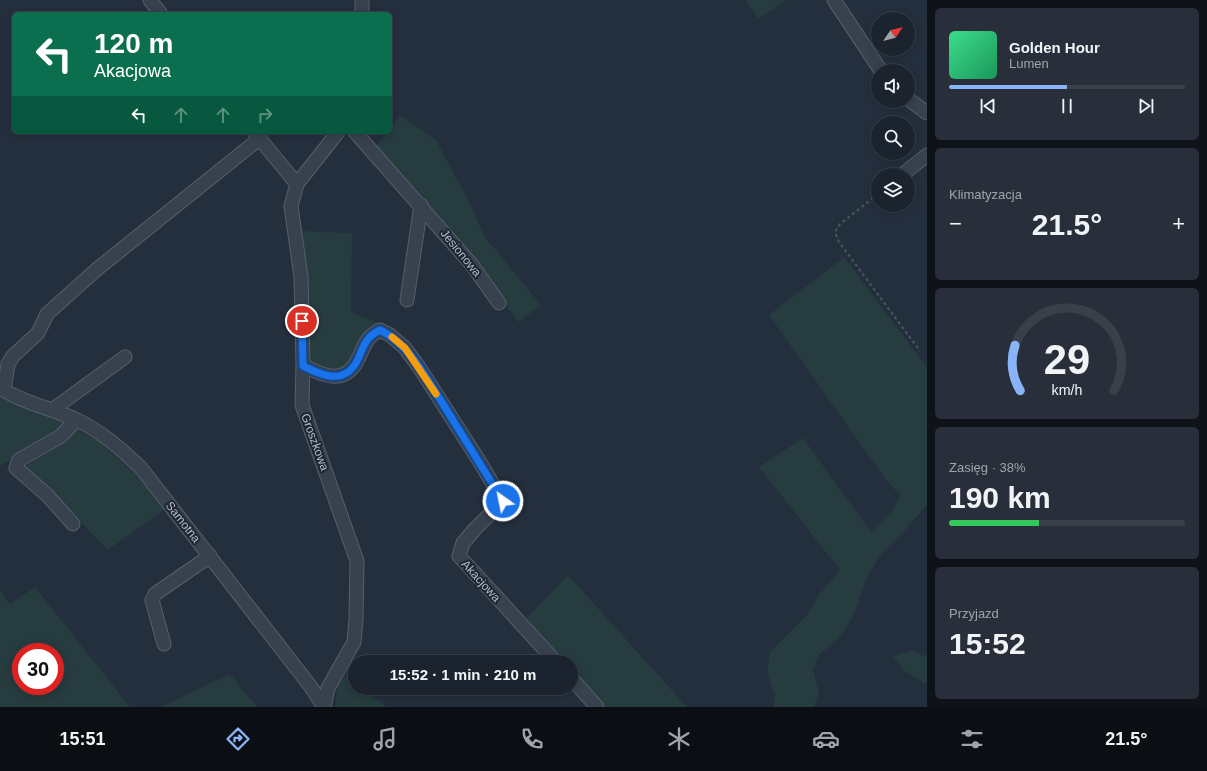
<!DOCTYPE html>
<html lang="pl">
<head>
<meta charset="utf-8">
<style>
  body { margin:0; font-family:Helvetica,sans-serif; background:#282f3a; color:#f1f3f6; height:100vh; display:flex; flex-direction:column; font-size:15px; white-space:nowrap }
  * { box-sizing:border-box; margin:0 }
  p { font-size:13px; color:#a0a4aa }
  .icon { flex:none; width:22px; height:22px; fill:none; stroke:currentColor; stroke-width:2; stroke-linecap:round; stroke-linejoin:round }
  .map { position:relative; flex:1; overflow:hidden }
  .panel { display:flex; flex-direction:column; gap:8px; padding:8px; background:#0f1319; width:280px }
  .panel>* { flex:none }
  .banner { position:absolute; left:12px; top:12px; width:380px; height:122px; border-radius:6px; box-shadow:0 2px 10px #0003,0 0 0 1px #39404a; background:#0b6e4f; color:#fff; overflow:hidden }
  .needle { width:26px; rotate:55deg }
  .tools { position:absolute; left:871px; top:12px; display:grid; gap:8px }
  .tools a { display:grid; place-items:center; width:44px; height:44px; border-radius:50%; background:#1b232e; box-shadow:0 2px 10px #0003,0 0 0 1px #39404a; font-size:20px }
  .speed { position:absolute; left:12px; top:643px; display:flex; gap:8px; font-size:20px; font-weight:700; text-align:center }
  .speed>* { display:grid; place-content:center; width:52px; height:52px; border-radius:50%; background:#1b232e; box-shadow:0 2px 10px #0003,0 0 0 1px #39404a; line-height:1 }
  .speed .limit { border:6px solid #d22; background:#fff; color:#111 }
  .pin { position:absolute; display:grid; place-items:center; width:34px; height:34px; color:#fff; margin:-17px; border:2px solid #fff; border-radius:50%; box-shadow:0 1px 4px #0007 }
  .me { position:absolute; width:44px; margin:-22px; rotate:327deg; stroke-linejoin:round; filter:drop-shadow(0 0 3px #0008) }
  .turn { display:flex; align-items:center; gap:14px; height:84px; padding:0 16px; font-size:18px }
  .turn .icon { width:52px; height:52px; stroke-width:2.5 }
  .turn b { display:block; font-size:28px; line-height:34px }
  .lanes { display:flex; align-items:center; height:38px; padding:0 16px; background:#0003; justify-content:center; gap:20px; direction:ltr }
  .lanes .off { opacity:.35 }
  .big { font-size:30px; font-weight:700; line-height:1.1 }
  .panel .card { flex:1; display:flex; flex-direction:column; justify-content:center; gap:6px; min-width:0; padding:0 14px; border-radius:6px; background:#282f3a }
  .panel .dial { align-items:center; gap:0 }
  .dial svg { height:104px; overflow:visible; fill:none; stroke:#39404a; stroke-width:7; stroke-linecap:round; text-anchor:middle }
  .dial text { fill:#f1f3f6; stroke:none }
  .song { display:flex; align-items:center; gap:12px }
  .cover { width:48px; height:48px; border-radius:6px; background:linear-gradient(135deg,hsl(150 70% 55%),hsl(150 70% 35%)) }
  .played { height:4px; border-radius:2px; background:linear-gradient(90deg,#8ab4f8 50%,#39404a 50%) }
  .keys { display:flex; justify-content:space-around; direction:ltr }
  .heat { display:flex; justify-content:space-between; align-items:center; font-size:22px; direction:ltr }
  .charge { height:6px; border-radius:3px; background:linear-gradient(90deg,#34c759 38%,#39404a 0) }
  .trip { position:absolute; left:348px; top:655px; width:230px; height:40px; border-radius:20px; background:#1b232e; box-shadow:0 2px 10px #0003,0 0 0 1px #39404a; font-weight:700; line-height:40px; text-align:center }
  .menu { display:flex; height:64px; justify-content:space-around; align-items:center; background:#0b0e12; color:#a0a4aa }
  .menu .icon { width:28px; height:28px }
  .menu .selected { color:#8ab4f8 }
  .menu b { font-size:18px; color:#f1f3f6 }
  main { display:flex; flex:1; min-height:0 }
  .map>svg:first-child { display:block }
</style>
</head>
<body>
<main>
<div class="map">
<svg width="927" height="707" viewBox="0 0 927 707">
  <rect width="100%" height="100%" fill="#242f3e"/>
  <path fill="#263c3f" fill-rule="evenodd" d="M 746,0 L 787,0 L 758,19 Z
    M 400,115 L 436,140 L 468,200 L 485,237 L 541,305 L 518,322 L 475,262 L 374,149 L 387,132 L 390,132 L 390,128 Z
    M 299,231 L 352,233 L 351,312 L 381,324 L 344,371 L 330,371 L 308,361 Z
    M 844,257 L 927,367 L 927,505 L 907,528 L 881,554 L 866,579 L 853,617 L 839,638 L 819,655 L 813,670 L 819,693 L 814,707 L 774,707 L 775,696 L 767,672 L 770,652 L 806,616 L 819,595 L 840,570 L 759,467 L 803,438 L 871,532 L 891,512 L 901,496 L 886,480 L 769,315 Z
    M 0,396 L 3,398 L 66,423 L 56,434 L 0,466 Z
    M 76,429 L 98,441 L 137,475 L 165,509 L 108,550 L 51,492 L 24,467 L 63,443 Z
    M 568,575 L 687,707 L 605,707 L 571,669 L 571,662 L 565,662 L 526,619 Z
    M 35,587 L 130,707 L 0,707 L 0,590 L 10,604 ZM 21,652 L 55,652 L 55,686 L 21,686 Z
    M 912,650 L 923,656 L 927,655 L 927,684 L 906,672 L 893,657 Z
    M 351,665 L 355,671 L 355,688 L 365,688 L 368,693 L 387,707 L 335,707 L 338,685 Z
    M 230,674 L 257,707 L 161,707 Z"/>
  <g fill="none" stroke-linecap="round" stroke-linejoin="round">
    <g stroke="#565f6c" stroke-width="15">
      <path id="minor" d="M 150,0 L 161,14
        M 362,0 L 362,14
        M 834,0 L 881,71
        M 908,99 L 927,113
        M 254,132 L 297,184
        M 355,132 L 472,265 L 499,303
        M 902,175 L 927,155
        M 407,300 L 421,205
        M 303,365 C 321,375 344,386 357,361 C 365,347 364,338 380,330 L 390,335 L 405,348 L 419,367 L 478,459 L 503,501 L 475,529 L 463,543 L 459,556 L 556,662
        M 0,388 C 21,402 53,409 77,420 C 102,432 121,449 141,468 L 311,687 L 324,707
        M 4,390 L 8,364 L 13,356 L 38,333 L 47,314 L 96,270 L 259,139
        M 52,410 L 125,357
        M 73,524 L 47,495 L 16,468 L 19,460 L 61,436 L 76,420
        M 164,644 L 152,600 L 155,594 L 210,556
        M 571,678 L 597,707
        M 324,707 L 328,688 L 354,642 L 356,619 L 357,561 L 302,405 L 303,365 L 301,277 L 291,206 L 297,184 L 338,132"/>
    </g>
    <path stroke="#44595c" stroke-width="2" stroke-dasharray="3 3" stroke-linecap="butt" d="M 878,194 L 840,224 L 835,232 L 839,242 L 920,351"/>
    <use href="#minor" stroke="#38414e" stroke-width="13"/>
  </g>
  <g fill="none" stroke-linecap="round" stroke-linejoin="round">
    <g stroke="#114b97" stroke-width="10">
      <path id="route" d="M 302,321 L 303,366 C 321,375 344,386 357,361 C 364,347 364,338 380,330 C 408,344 422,371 438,396 C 460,431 481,466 503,501"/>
    </g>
    <use href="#route" stroke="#1a73e8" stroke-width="7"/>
    <path stroke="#f59e0b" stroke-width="7" d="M 392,337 L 405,348 L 436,394"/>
  </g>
  <g text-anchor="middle" stroke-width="4" stroke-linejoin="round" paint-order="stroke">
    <g font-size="12" fill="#b4bcc9" stroke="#1d2633">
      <text transform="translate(461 253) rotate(51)" y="4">Jesionowa</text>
      <text transform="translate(315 442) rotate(70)" y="4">Groszkowa</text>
      <text transform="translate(183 522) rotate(52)" y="4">Samotna</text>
      <text transform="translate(481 581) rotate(48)" y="4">Akacjowa</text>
    </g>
  </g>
</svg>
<div class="tools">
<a><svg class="needle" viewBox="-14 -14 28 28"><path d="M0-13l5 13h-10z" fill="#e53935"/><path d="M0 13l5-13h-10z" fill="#a0a4aa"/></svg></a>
<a><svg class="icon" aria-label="sound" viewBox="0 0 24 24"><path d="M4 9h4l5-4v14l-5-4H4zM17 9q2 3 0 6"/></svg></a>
<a><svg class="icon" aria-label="search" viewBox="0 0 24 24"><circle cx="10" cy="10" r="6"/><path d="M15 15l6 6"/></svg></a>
<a><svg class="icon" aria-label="layers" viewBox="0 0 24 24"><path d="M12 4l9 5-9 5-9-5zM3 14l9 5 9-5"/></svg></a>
</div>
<div class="speed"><div class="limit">30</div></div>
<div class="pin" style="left:302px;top:321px;background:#d93025"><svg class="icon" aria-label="arrive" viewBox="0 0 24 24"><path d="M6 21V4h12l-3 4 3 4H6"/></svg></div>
<svg class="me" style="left:503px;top:501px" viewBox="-20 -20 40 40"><circle r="17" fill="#1a73e8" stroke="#fff" stroke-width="3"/><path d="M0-11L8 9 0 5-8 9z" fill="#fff"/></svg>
<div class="trip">15:52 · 1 min · 210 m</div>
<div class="banner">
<div class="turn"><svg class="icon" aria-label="left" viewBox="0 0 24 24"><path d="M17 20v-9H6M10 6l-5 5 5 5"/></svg><div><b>120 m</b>Akacjowa</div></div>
<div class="lanes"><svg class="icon" aria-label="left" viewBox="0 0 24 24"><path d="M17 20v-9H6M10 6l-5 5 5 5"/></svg><svg class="icon off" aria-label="ahead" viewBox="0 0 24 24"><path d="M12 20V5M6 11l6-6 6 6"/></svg><svg class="icon off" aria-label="ahead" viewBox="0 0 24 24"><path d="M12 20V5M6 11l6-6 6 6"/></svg><svg class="icon off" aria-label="right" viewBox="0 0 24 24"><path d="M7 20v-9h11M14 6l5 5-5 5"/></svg></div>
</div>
</div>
<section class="panel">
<div class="card">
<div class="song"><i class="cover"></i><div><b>Golden Hour</b><p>Lumen</p></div></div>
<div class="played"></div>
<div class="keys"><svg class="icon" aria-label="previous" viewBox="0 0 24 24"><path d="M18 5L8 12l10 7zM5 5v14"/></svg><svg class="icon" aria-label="pause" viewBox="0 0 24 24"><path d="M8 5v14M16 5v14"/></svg><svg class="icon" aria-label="next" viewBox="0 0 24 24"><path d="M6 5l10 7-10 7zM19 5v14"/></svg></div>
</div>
<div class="card"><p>Klimatyzacja</p>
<div class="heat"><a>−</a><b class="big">21.5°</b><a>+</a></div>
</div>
<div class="card dial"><svg viewBox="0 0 100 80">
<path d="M14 69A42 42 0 1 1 86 69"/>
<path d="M14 69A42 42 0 0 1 10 34" stroke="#8ab4f8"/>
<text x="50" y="56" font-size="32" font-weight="700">29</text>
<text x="50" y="72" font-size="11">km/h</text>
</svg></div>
<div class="card"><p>Zasięg · 38%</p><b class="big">190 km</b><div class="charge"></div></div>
<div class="card"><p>Przyjazd</p><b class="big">15:52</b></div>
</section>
</main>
<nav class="menu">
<b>15:51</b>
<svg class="icon selected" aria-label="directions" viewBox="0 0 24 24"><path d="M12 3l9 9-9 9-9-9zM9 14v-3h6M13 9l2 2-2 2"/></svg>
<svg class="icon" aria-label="music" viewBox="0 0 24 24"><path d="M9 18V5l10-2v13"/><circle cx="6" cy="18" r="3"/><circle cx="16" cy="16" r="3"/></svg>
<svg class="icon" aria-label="phone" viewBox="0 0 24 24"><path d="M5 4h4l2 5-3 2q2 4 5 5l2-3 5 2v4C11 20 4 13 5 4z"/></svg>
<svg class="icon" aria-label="climate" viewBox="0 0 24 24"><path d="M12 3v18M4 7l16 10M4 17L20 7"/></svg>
<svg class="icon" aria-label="car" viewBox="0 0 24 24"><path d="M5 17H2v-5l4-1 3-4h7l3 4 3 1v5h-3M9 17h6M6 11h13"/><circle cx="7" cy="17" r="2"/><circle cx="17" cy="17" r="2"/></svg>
<svg class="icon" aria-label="filters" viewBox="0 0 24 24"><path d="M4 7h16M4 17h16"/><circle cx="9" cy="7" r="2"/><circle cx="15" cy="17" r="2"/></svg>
<b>21.5°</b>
</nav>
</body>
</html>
